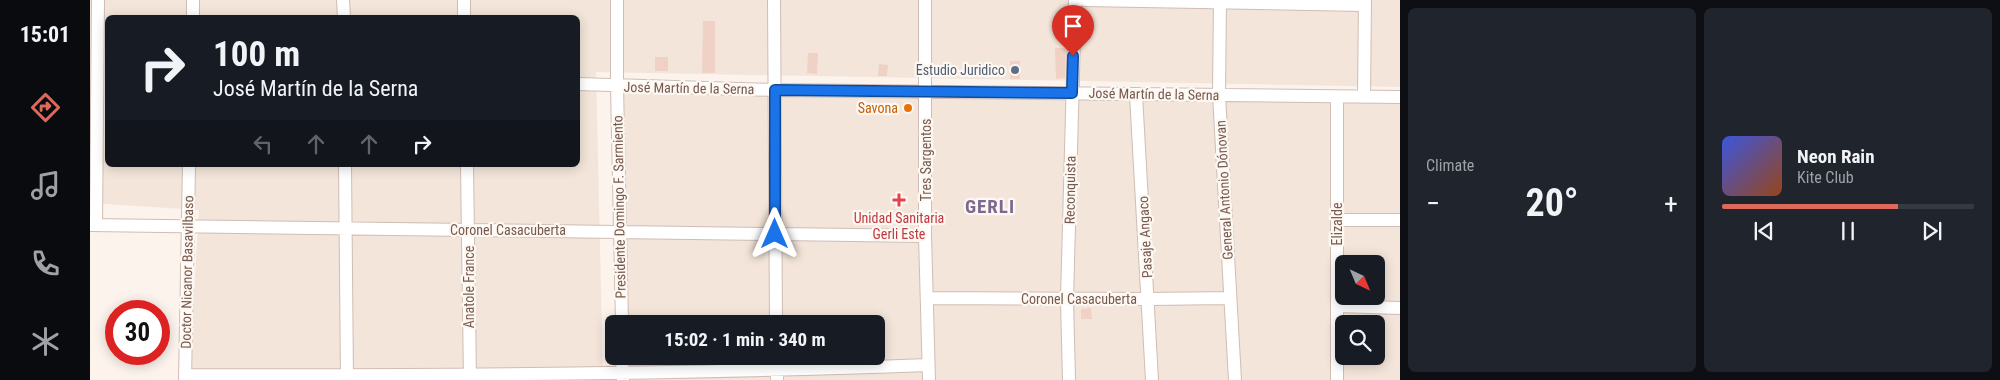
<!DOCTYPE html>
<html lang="en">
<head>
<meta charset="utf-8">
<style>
  body { margin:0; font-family:"Roboto Condensed",sans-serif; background:#20242c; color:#f1f3f6; height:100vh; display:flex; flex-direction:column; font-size:19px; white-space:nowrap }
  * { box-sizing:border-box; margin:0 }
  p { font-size:16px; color:#9ea1a6 }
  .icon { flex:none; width:28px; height:28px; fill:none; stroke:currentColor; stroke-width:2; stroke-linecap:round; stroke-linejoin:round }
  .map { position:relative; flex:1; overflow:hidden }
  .drawer { display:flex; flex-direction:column; gap:8px; padding:8px; background:#0d0f14; width:600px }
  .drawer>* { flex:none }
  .guide { position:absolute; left:15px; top:15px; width:475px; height:152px; border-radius:8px; box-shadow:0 2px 12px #0003; background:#171b24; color:#f1f3f6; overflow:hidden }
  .needle { width:32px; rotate:136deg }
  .buttons { position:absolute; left:1245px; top:255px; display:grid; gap:10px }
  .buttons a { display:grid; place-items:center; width:50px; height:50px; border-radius:8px; background:#171b24; box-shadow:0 2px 12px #0003; font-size:25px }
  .speed { position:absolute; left:15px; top:300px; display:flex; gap:10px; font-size:25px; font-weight:700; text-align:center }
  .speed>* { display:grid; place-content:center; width:65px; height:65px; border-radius:50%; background:#171b24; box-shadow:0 2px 12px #0003; line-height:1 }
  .speed .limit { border:8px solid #d22; background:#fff; color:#111 }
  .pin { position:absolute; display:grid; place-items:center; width:42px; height:42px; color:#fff; margin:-51px -21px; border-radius:50% 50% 50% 0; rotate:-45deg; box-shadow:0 0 5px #0007 }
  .pin .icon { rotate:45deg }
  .me { position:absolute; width:55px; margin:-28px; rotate:0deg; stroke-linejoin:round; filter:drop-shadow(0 0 4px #0008) }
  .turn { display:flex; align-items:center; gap:18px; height:105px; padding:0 25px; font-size:22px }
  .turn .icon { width:65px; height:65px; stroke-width:2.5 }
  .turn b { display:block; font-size:35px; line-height:42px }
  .lanes { display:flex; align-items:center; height:48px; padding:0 25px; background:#0003; justify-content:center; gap:25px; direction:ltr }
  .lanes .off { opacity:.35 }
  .big { font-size:38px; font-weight:700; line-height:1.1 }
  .drawer .widget { flex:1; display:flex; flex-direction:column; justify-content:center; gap:8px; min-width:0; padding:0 18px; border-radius:8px; background:#20242c }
  .song { display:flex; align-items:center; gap:15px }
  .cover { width:60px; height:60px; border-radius:8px; background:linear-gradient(135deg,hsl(230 70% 55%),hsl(20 70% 35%)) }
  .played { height:5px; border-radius:2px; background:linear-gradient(90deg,#dc695a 70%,#363941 70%) }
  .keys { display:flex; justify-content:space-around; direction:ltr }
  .heat { display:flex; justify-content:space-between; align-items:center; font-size:28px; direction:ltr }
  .drawer .tiles { flex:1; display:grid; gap:8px; grid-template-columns:repeat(2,1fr) }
  .trip { position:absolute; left:515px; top:315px; width:280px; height:50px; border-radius:8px; background:#171b24; box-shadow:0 2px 12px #0003; font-weight:700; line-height:50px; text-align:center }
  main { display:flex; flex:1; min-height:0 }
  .dock { display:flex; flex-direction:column; width:90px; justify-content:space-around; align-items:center; background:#090b0e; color:#9ea1a6 }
  .dock .icon { width:35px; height:35px }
  .dock .active { color:#dc695a }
  .dock b { font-size:22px; color:#f1f3f6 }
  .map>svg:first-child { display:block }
</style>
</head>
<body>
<main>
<nav class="dock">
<b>15:01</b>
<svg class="icon active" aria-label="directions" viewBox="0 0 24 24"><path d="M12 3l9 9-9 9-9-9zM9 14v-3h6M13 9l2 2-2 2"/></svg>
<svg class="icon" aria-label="music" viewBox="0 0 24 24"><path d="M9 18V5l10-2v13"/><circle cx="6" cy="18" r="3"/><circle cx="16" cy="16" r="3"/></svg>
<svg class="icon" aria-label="phone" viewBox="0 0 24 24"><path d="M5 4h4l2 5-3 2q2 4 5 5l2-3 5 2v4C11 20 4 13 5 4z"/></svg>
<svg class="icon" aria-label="climate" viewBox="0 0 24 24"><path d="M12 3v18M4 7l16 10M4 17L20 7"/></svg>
</nav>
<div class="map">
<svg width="1310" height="380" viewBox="0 0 1310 380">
  <rect width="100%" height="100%" fill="#fbf3ec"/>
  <path fill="#f3e5da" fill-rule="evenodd" d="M 0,0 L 1310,0 L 1310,87 L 506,72 L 513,380 L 99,380 L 109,210 L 0,203 ZM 18,18 L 488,18 L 488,165 L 18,165 Z
    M 533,89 L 1310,103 L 1310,380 L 538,380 L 538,356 L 786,356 L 786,324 L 537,324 ZM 1254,264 L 1286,264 L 1286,296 L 1254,296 ZM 1254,324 L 1286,324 L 1286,356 L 1254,356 Z"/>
  <path fill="#efd1c5" d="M 613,21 L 625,21 L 625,73 L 612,73 Z
    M 965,48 L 976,48 L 975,78 L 966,79 Z
    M 718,53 L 728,53 L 727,74 L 717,73 Z
    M 565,57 L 578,57 L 578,71 L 565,71 Z
    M 920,61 L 930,61 L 930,79 L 920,79 Z
    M 789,64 L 798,65 L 797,76 L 788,76 Z
    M 1001,308 L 1002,319 L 991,319 L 991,309 Z"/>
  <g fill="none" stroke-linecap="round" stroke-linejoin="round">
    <g stroke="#d0bdb4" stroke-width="14">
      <path id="minor" d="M 253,0 L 254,18
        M 527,0 L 527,86 L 532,324
        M 684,0 L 686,324
        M 835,0 L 835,236 L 839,380
        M 994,0 L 1274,5
        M 1130,0 L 1129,95 L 1145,380
        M 103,18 L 103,0
        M 374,18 L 374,0
        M 488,84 L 685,90 L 1310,97
        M 1046,95 L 1062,380
        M 1247,97 L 1247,380
        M 1274,97 L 1275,0
        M 255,165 L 257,380
        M 377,165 L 380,380
        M 1247,220 L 1310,220
        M 0,225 L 835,236
        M 6,225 L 8,0
        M 838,298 L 1058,299 L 1140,298
        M 1247,306 L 1310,308
        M 532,356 L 533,380
        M 687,356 L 687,380
        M 95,375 C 343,376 590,374 838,365
        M 95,380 L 99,165
        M 979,380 L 977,300 L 985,0"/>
    </g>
    <use href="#minor" stroke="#fff" stroke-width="12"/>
  </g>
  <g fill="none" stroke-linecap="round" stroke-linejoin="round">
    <g stroke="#114b97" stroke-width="12">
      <path id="route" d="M 685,234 L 685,90 L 982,93 L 983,56"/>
    </g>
    <use href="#route" stroke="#1a73e8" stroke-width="9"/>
  </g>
  <circle fill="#5c6f8a" stroke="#fef8f2" stroke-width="2" cx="925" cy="70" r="5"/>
  <circle fill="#e8710a" stroke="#fef8f2" stroke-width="2" cx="818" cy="108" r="5"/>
  <path fill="#e0444e" stroke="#fef8f2" stroke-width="2" d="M806.5 192.5h5v5h5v5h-5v5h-5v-5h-5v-5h5z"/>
  <g text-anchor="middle" stroke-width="4.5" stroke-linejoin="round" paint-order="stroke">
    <g font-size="14" fill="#4e5e75" stroke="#fef8f2" text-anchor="end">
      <text x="915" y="75">Estudio Juridico</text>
    </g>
    <g font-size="14" fill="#76594f" stroke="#fef8f2">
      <text transform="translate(599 88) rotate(1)" y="5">José Martín de la Serna</text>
      <text transform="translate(1064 94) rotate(1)" y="5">José Martín de la Serna</text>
      <text transform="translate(836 160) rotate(-90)" y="5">Tres Sargentos</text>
      <text transform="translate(980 190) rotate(-89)" y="5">Reconquista</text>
      <text transform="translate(1134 190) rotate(-93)" y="5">General Antonio Dónovan</text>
      <text transform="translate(529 207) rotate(-91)" y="5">Presidente Domingo F. Sarmiento</text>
      <text transform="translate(1247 224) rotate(-90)" y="5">Elizalde</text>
      <text x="418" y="235">Coronel Casacuberta</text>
      <text transform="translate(1055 237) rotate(-93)" y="5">Pasaje Angaco</text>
      <text transform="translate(97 272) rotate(-89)" y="5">Doctor Nicanor Basavilbaso</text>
      <text transform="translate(379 287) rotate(-90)" y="5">Anatole France</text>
      <text x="989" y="304">Coronel Casacuberta</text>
    </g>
    <g font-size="14" fill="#c56008" stroke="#fef8f2" text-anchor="end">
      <text x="808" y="113">Savona</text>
    </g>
    <g font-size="14" fill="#be3a42" stroke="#fef8f2">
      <text x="809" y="223">Unidad Sanitaria<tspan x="809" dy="16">Gerli Este</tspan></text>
    </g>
    <g font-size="19" font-weight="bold" letter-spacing="1" fill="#7e6791" stroke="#fef8f2">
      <text x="900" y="213">GERLI</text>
    </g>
  </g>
</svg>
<div class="buttons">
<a><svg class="needle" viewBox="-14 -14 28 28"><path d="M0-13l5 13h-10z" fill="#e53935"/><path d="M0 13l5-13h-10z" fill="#9ea1a6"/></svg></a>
<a><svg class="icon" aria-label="search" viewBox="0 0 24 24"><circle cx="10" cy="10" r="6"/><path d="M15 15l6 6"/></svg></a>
</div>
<div class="speed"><div class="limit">30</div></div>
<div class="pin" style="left:983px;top:56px;background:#d93025"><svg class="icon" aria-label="arrive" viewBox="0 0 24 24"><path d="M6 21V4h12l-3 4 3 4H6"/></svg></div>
<svg class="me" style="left:685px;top:234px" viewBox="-20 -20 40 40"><path d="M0-17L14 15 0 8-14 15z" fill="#1a73e8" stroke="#fff" stroke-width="4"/></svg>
<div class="trip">15:02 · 1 min · 340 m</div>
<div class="guide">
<div class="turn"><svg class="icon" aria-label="right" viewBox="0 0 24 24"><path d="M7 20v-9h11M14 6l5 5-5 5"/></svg><div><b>100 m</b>José Martín de la Serna</div></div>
<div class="lanes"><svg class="icon off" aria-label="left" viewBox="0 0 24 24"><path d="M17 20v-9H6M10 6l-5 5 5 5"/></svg><svg class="icon off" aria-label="ahead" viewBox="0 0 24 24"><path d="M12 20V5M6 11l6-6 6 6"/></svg><svg class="icon off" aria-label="ahead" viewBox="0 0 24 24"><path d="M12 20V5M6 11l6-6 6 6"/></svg><svg class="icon" aria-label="right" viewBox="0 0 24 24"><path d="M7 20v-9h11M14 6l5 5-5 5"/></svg></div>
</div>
</div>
<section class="drawer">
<div class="tiles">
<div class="widget"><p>Climate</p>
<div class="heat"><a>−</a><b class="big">20°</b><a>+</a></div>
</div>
<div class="widget">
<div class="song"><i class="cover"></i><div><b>Neon Rain</b><p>Kite Club</p></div></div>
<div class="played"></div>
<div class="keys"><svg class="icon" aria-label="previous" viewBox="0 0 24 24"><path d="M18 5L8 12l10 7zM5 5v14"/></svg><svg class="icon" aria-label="pause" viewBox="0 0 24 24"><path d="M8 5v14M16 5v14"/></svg><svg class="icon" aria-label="next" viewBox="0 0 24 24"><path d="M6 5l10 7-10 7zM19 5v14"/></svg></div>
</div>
</div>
</section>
</main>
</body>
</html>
